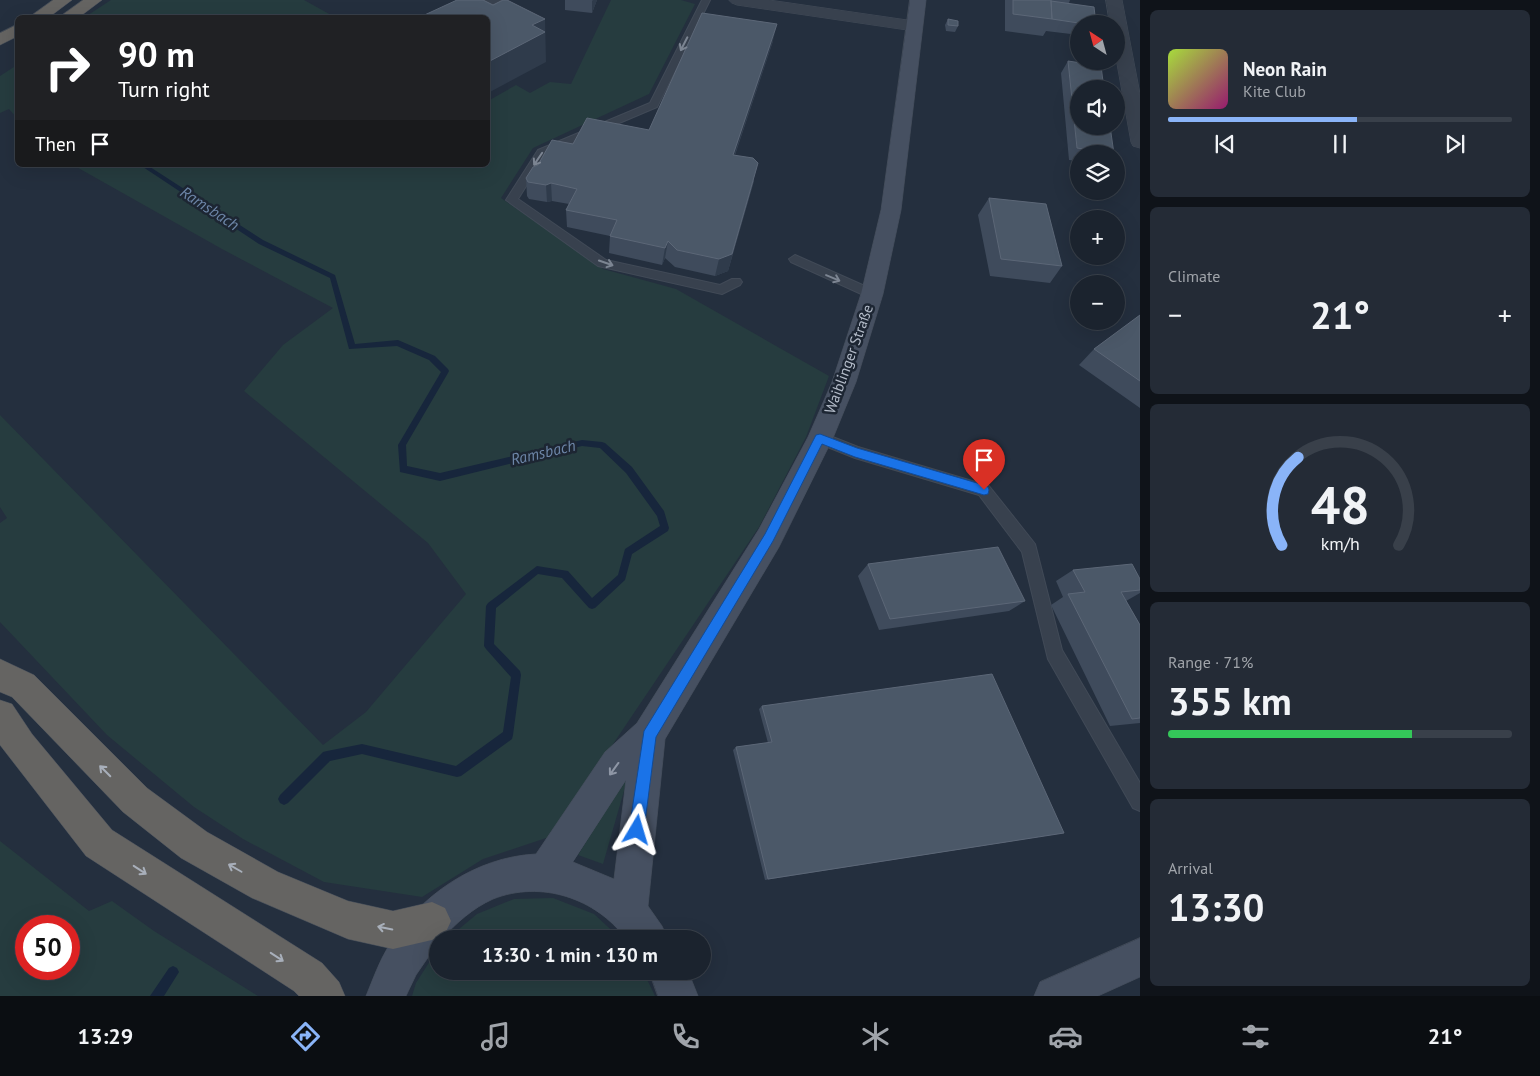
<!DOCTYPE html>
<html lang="en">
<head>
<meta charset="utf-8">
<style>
  body { margin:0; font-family:"PT Sans",sans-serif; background:#242b36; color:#f1f3f6; height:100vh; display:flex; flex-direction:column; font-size:19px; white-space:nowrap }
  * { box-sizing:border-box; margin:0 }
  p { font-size:16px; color:#a0a4aa }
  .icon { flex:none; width:28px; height:28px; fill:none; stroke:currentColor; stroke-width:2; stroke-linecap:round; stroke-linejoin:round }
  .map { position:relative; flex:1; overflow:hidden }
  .panel { display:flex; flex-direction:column; gap:10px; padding:10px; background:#0f1319; width:400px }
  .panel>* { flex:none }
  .top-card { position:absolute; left:15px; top:15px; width:475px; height:152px; border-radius:8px; box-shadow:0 5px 20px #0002,0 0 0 1px #39404a; background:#202124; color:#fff; overflow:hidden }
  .needle { width:32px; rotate:324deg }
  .controls { position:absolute; left:1070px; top:15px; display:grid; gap:10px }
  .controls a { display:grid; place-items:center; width:55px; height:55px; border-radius:50%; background:#1b232e; box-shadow:0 5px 20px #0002,0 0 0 1px #39404a; font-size:25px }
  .speed { position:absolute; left:15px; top:915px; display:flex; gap:10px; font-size:25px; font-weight:700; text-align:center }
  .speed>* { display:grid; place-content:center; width:65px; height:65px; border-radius:50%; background:#1b232e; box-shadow:0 5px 20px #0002,0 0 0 1px #39404a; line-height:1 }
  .speed .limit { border:8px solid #d22; background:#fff; color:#111 }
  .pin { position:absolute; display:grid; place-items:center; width:42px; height:42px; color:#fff; margin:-51px -21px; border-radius:50% 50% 50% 0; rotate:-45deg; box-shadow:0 0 5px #0007 }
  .pin .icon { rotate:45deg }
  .me { position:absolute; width:55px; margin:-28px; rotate:7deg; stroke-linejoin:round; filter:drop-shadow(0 0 4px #0008) }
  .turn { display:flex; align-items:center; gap:18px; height:105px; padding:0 20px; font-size:22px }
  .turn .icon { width:65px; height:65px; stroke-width:2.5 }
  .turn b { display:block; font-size:35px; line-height:42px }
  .then { display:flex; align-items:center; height:48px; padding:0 20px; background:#0003; gap:10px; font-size:19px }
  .big { font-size:38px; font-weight:700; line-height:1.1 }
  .panel .tile { flex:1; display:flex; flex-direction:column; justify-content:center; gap:8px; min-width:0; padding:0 18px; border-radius:8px; background:#242b36 }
  .panel .dial { align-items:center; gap:0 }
  .dial svg { height:130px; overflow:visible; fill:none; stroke:#39404a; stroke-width:7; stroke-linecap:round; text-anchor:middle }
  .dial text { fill:#f1f3f6; stroke:none }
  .song { display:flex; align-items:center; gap:15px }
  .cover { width:60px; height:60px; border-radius:8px; background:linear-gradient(135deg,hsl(80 70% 55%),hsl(320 70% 35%)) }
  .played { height:5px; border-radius:2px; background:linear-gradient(90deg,#8ab4f8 55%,#39404a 55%) }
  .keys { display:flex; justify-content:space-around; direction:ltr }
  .heat { display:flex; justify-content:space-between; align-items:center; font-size:28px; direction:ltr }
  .charge { height:8px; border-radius:4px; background:linear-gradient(90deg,#34c759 71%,#39404a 0) }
  .trip { position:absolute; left:429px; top:930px; width:282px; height:50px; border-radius:25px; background:#1b232e; box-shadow:0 5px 20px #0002,0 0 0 1px #39404a; font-weight:700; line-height:50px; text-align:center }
  .dock { display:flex; height:80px; justify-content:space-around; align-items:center; background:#0b0e12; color:#a0a4aa }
  .dock .icon { width:35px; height:35px }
  .dock .selected { color:#8ab4f8 }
  .dock b { font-size:22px; color:#f1f3f6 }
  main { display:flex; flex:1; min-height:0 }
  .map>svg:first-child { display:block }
</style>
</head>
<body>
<main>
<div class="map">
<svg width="1140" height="996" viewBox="0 0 1140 996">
  <rect width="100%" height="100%" fill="#242f3e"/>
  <path fill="#263c3f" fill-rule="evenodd" d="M 111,0 L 304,0 L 331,15 L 326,18 L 85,17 Z
    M 611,0 L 681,0 L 695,4 L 649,94 L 533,148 L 501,198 L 603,269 L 676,289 L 829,376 L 806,437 L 759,527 L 603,759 L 555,835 L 483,859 L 422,897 L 324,882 L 243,839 L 194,807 L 107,735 L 0,622 L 0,523 L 7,518 L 0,507 L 0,415 L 323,745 L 366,712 L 466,594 L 428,543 L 244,391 L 283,345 L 333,308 L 222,249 L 73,165 L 488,165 L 488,101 L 516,85 L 530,93 L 550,82 L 571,84 Z
    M 17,65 L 17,118 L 9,109 L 0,113 L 0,76 Z
    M 630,770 L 603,864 L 578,855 Z
    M 0,841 L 89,911 L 112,901 L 154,931 L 258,996 L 0,996 ZM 26,926 L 69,926 L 69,969 L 26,969 Z
    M 553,898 L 594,914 L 621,939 L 447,939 L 477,914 L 514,899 Z
    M 437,950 L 438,971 L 643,971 L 655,996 L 412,996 L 416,983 Z"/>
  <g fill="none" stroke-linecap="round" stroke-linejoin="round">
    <path fill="#17263c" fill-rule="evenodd" d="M 14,78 L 18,78 L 18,82 L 14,80 Z
      M 140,165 L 147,165 L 263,240 L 335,275 L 355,344 L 398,340 L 435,356 L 448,369 L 449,371 L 448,373 L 406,445 L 407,466 L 440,473 L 582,440 L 602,442 L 605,443 L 632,467 L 664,511 L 669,528 L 668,531 L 632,554 L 625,580 L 595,608 L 592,609 L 589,608 L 562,578 L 538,574 L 496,608 L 494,644 L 520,671 L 521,675 L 513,735 L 512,739 L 461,776 L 457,777 L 362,754 L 330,761 L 288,803 L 284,805 L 280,803 L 278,799 L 280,795 L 323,752 L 327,751 L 362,744 L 456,766 L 503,732 L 511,677 L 486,649 L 484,646 L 486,606 L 488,603 L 537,566 L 568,571 L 592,598 L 618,575 L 625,549 L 660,526 L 657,516 L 626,473 L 600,448 L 582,446 L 440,481 L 400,472 L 398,445 L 441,372 L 429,360 L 397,346 L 349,349 L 330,278 L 259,244 Z
      M 173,966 L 177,968 L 179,972 L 164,996 L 150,996 L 169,968 Z"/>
    <g stroke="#414a57" stroke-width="2">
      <path id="service" d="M 702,0 L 710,0 L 657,107 L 546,154 L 518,199 L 606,260 L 720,285 L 732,279 L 740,279 L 742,282 L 740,285 L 722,294 L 598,266 L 506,200 L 538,150 L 650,103 Z
        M 795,255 L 876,291 L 878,294 L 872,298 L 868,297 L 791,262 L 789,259 Z
        M 820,432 L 858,447 L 989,486 L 1035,544 L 1062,650 L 1140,783 L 1140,811 L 1133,808 L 1048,659 L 1022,552 L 979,495 L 855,458 L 815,442 L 813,438 L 815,434 Z"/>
    </g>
    <g stroke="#414a57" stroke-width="1">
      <path id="minor" d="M 481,0 L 501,0 L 498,3 L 470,18 L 449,18 L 451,15 Z
        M 729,0 L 769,0 L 914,21 L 920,23 L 922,26 L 920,29 L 914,31 L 737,5 L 732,3 Z
        M 1106,0 L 1122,0 L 1140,94 L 1140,148 L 1133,146 L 1131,142 L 1116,58 L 1116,24 L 1110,24 Z"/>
    </g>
    <g stroke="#414a57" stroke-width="1">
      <path id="secondary" d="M 910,0 L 926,0 L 901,210 L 883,294 L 856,382 L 833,438 L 779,547 L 665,739 L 648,906 L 662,926 L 668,939 L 626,939 C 596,898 541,880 493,899 C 473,908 456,923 442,939 L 438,939 L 438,943 L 416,975 L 406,996 L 366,996 C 373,979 379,962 388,947 C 419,896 475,857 536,854 L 605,752 L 637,723 L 759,529 L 808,437 L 832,382 L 861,294 L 881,210 ZM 626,780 L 614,879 L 573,862 Z
        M 1140,938 L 1140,977 L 1098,996 L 1034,996 L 1040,982 Z
        M 649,971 L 688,971 L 698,996 L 658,996 Z"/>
    </g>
    <g stroke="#434c59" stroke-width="1">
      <path id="trunk" d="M 53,0 L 72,0 L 48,18 L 28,18 Z
        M 83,0 L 102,0 L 78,18 L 58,18 Z
        M 18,24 L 18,36 L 0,45 L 0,33 Z
        M 0,659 L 34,675 L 147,788 L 207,832 L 278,872 L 348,901 L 393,911 L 432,902 L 445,908 L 451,921 L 445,934 L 432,940 L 393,949 L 348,939 L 252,898 L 181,858 L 123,812 L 12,697 L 0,692 Z
        M 0,700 L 12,704 L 32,734 L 112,830 L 322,963 L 339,982 L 345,996 L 299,996 L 294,991 L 86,856 L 0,745 Z"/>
    </g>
    <use href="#service" fill="#38414e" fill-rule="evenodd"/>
    <use href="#minor" fill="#38414e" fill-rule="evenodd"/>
    <use href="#secondary" fill="#465061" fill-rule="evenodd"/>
    <use href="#trunk" fill="#656462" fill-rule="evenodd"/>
  </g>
  <path fill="#3f4b5c" d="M 565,0 L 597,0 L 592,13 L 565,10 Z
    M 1005,0 L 1070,0 L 1069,3 L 1096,24 L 1079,24 L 1079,35 L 1046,31 L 1043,36 L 1005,31 Z
    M 948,19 L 958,26 L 955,32 L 946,31 L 945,25 Z
    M 773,41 L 735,155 L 754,181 L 728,271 L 715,276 L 675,267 L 665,258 L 662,265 L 609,253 L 610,236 L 567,227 L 566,210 L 569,204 L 552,201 L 547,202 L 529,199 L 527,196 L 526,178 L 538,165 L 573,144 L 649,130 Z
    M 1068,61 L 1114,154 L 1079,154 L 1079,161 L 1069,160 L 1061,73 Z
    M 989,198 L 1062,266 L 1050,283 L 990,276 L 978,215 Z
    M 1140,315 L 1140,408 L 1079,365 L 1094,349 Z
    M 868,564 L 1025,601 L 1009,611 L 879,630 L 858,576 Z
    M 1073,570 L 1140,579 L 1140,593 L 1126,601 L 1140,625 L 1140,723 L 1110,726 L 1051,605 L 1063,597 L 1056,581 Z
    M 762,706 L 1064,833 L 765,880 L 733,750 L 736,747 L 768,743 L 759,709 Z"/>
  <path fill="#2f3b4b" d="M 593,0 L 597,0 L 592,13 L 592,1 Z
    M 545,19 L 546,62 L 488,93 L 488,62 L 532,25 Z
    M 777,24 L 773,41 L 729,172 L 733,155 Z
    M 758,163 L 728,271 L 715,276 L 719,259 Z
    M 551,183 L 552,201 L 547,202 L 546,185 Z
    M 668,241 L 665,258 L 662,265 L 665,248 Z"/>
  <path fill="#4b5868" stroke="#5c6777" d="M 457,0 L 483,0 L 493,5 L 503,0 L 507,0 L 545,19 L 532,25 L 545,32 L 488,62 L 488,18 L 418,18 Z
    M 1013,0 L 1051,0 L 1052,19 L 1013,14 Z
    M 1051,1 L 1094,7 L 1096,24 L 1085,24 L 1052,19 Z
    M 702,13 L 777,24 L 733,155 L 753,158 L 758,163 L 732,254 L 719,259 L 677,250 L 668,241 L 665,248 L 610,236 L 617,220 L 566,210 L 577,189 L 551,183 L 546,185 L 528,182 L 526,178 L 533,167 L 538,165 L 552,140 L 573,144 L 587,118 L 649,130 Z
    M 948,19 L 958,21 L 958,26 L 948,25 Z
    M 1068,61 L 1101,66 L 1104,89 L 1079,89 L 1079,126 L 1110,126 L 1114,154 L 1077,148 Z
    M 989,198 L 1046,204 L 1062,266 L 1001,259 Z
    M 1140,315 L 1140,381 L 1094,349 Z
    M 998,547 L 1025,601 L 890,619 L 868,564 Z
    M 1132,564 L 1140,579 L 1140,590 L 1121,592 L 1140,625 L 1140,718 L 1132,719 L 1068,594 L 1085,592 L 1073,570 Z
    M 992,674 L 1064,833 L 768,879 L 736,747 L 772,742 L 762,706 Z"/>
  <defs><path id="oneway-shaft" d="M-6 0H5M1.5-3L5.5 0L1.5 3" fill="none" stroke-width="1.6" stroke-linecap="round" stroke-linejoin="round" transform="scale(1.25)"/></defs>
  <g stroke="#7c8592">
    <use href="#oneway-shaft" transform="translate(684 44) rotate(117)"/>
    <use href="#oneway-shaft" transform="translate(538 159) rotate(124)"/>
    <use href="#oneway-shaft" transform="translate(606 263) rotate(19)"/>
    <use href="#oneway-shaft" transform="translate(833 278) rotate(23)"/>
  </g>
  <use stroke="#8e96a5" href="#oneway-shaft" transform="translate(614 769) rotate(126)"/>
  <g stroke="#a8afba">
    <use href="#oneway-shaft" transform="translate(105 771) rotate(-135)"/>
    <use href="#oneway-shaft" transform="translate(235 868) rotate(-150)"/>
    <use href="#oneway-shaft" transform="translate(140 870) rotate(33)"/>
    <use href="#oneway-shaft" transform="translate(385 928) rotate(-168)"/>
    <use href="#oneway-shaft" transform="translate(277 957) rotate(33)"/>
  </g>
  <path fill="#1a73e8" stroke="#114b97" d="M 820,434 L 857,448 L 984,485 L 988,487 L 989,490 L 988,494 L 984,495 L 855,457 L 822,444 L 773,541 L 656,737 L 644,830 L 642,836 L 637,838 L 631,836 L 629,830 L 644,731 L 765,534 L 816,435 Z"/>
  <g text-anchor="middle" stroke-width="5" stroke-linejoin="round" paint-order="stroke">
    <g font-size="15" fill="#b4bcc9" stroke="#1d2633">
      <text transform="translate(849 359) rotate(-70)" y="5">Waiblinger Straße</text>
    </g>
    <g font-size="16" font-style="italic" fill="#6d86a8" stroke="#1d2633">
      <text transform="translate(210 208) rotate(33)" y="6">Ramsbach</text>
      <text transform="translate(543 452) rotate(-13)" y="6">Ramsbach</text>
    </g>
  </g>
</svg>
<div class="controls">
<a><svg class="needle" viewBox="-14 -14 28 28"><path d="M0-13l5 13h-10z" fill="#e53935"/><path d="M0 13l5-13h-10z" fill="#a0a4aa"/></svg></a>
<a><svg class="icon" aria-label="sound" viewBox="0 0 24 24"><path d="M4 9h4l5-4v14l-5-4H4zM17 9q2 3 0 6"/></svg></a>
<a><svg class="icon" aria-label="layers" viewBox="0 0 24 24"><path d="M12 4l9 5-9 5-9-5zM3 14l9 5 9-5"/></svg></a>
<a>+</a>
<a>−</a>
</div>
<div class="speed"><div class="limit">50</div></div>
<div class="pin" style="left:984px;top:490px;background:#d93025"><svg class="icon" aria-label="arrive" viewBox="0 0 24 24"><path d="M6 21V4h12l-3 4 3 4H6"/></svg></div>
<svg class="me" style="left:637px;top:830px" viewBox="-20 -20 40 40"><path d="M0-17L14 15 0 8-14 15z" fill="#1a73e8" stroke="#fff" stroke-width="4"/></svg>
<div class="trip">13:30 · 1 min · 130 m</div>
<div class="top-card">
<div class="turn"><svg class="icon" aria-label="right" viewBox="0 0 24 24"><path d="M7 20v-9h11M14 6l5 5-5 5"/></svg><div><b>90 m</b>Turn right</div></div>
<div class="then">Then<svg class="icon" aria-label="arrive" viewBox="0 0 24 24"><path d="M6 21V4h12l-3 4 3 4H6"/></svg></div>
</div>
</div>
<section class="panel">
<div class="tile">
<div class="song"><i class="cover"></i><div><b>Neon Rain</b><p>Kite Club</p></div></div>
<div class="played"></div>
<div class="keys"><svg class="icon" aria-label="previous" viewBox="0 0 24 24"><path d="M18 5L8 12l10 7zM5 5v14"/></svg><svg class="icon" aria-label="pause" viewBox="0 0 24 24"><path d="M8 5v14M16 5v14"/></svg><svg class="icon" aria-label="next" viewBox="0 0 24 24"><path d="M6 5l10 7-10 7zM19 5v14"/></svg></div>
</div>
<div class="tile"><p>Climate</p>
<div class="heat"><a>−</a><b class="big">21°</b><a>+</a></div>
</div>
<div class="tile dial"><svg viewBox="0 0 100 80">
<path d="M14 69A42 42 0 1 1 86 69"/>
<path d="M14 69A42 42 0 0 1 24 15" stroke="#8ab4f8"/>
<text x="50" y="56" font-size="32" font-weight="700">48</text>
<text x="50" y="72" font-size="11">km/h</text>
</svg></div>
<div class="tile"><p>Range · 71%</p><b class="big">355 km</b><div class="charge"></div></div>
<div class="tile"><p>Arrival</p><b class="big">13:30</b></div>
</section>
</main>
<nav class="dock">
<b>13:29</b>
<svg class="icon selected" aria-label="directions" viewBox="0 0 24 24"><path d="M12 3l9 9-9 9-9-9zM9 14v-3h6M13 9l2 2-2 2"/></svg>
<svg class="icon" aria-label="music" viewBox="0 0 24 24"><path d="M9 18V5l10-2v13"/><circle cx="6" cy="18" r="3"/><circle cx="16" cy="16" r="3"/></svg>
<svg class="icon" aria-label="phone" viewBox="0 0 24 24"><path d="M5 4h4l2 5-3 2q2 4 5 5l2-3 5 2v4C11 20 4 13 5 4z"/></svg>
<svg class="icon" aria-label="climate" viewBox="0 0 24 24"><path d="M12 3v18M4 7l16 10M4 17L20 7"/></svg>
<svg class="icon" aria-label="car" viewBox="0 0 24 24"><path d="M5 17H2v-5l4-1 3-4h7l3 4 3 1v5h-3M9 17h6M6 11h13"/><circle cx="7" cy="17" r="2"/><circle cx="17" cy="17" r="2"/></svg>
<svg class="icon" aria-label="filters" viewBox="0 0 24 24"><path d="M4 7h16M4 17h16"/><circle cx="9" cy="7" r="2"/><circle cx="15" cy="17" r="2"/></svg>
<b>21°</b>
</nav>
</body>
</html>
